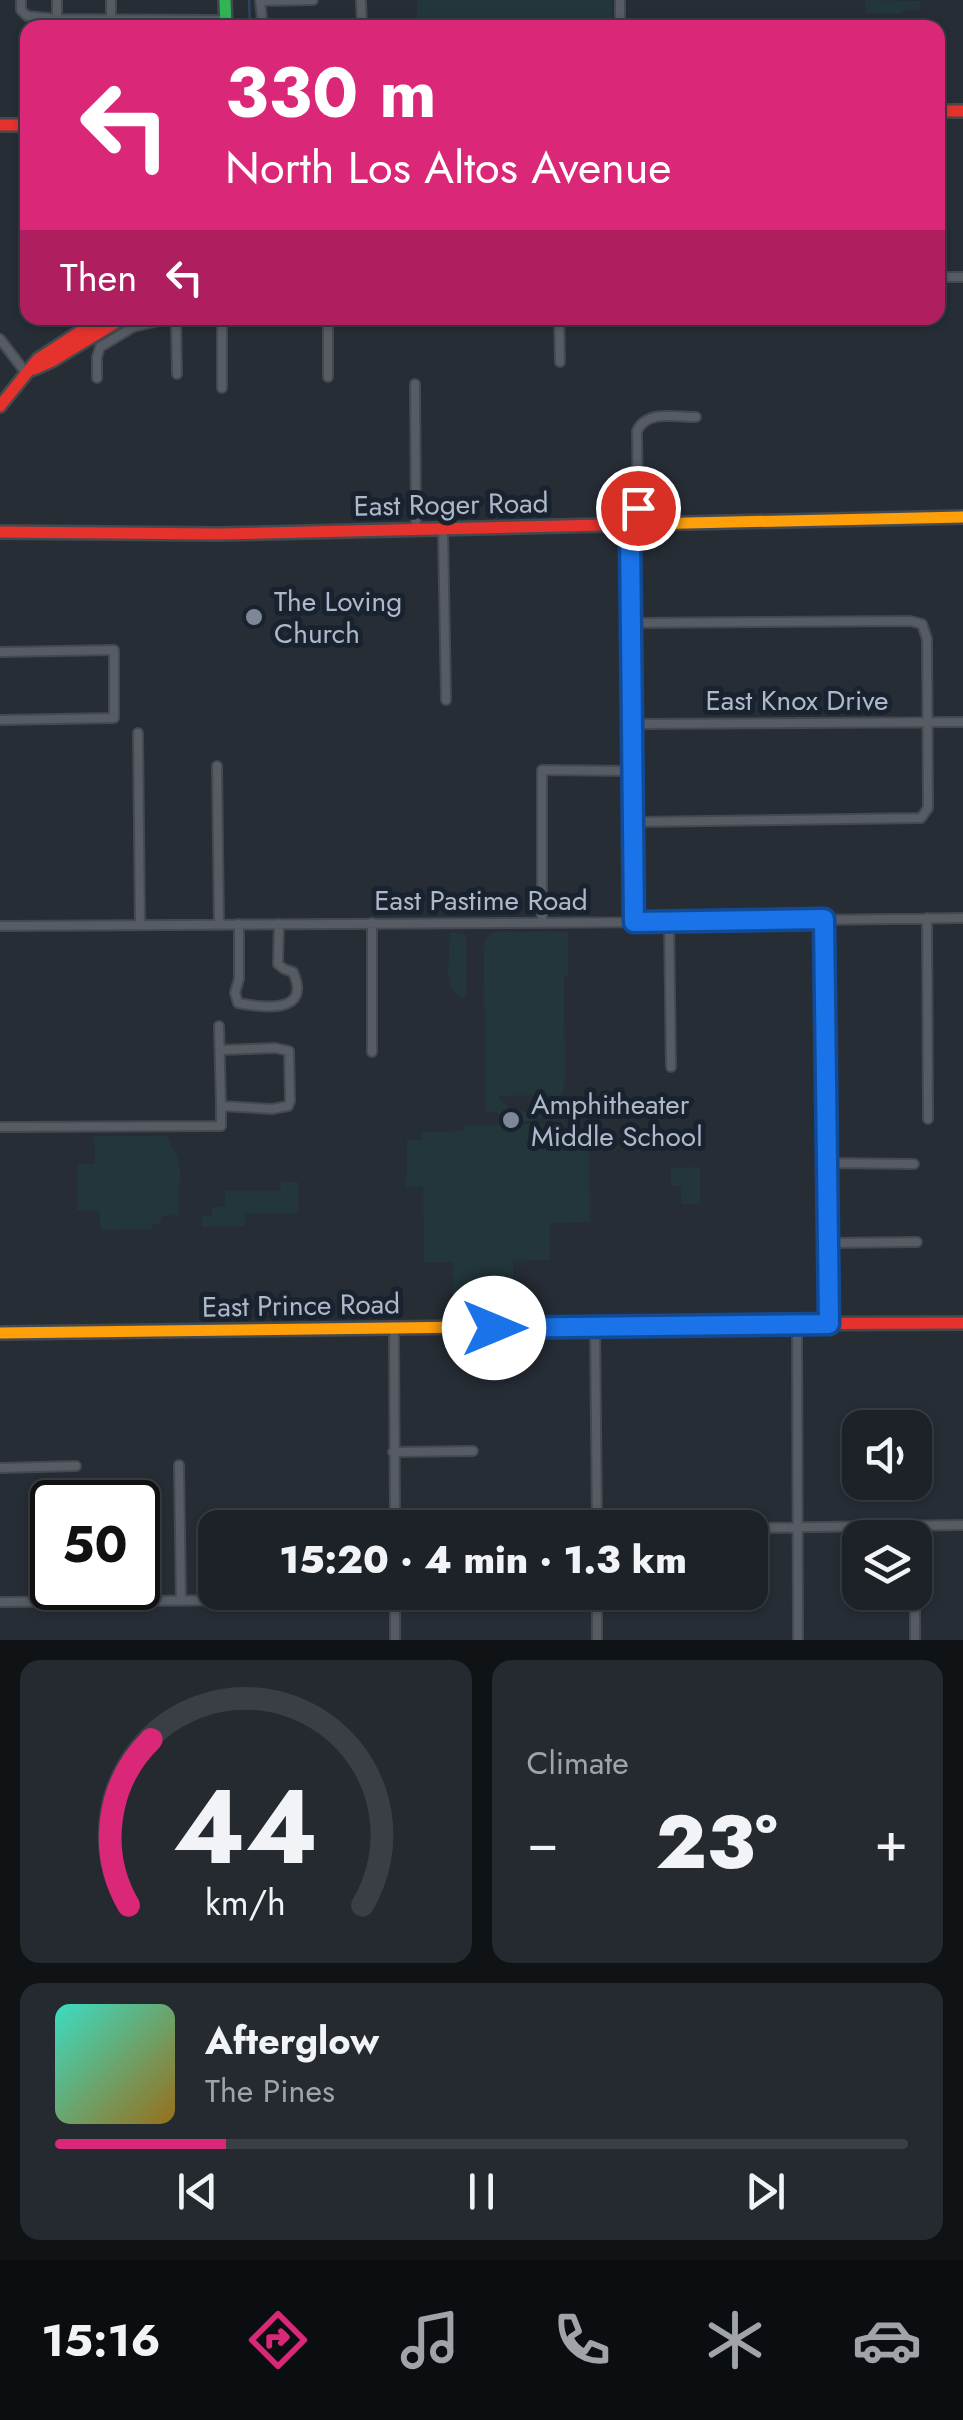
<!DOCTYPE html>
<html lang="en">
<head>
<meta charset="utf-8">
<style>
  body { margin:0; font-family:Jost,sans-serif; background:#252a30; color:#f1f3f6; height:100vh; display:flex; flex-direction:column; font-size:38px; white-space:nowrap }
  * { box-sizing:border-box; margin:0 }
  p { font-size:32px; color:#a0a4a8 }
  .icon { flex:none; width:55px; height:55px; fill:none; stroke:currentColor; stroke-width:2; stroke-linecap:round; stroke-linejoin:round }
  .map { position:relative; height:1640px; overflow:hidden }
  .sheet { display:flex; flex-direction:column; gap:20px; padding:20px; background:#0f1316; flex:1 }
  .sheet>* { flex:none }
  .top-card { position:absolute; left:20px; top:20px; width:925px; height:305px; border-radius:20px; box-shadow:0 2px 8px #0004,0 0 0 2px #3a3f45; background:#db2777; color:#fff; overflow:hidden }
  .buttons { position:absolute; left:842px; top:1410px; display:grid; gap:20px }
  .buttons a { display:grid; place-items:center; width:90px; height:90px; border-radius:20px; background:#1c2228; box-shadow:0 2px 8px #0004,0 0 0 2px #3a3f45; font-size:50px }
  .speed { position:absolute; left:30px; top:1480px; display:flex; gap:20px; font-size:50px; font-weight:700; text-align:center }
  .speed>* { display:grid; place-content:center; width:130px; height:130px; border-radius:50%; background:#1c2228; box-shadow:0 2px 8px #0004,0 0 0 2px #3a3f45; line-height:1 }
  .speed .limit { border:5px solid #111; border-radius:15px; background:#fff; color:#111 }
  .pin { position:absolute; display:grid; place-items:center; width:85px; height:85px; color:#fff; margin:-42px; border:5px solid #fff; border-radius:50%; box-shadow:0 2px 10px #0007 }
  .me { position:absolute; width:110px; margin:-55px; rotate:90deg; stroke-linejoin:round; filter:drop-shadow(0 0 8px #0008) }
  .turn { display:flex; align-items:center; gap:35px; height:210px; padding:0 40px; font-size:45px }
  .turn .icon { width:130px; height:130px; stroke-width:2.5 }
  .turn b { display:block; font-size:70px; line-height:85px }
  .then { display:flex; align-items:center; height:95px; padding:0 40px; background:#0003; gap:20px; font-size:38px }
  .big { font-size:75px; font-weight:800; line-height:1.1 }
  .sheet .tile { flex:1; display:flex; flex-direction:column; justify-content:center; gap:15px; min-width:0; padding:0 35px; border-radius:20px; background:#252a30 }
  .sheet .dial { align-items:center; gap:0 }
  .dial svg { height:260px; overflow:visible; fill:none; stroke:#3a3f45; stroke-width:7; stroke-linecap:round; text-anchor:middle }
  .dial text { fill:#f1f3f6; stroke:none }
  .song { display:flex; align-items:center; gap:30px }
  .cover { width:120px; height:120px; border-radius:15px; background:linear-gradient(135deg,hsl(170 70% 55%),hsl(40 70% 35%)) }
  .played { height:10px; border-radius:5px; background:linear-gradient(90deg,#db2777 20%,#3a3f45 20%) }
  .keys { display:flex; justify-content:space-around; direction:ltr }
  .heat { display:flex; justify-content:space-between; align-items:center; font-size:55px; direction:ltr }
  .sheet .tiles { flex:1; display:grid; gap:20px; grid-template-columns:1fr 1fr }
  .tile:last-child { grid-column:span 2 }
  .trip { position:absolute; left:198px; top:1510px; width:570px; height:100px; border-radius:20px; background:#1c2228; box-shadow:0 2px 8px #0004,0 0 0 2px #3a3f45; font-weight:800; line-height:100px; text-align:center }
  .dock { display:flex; height:160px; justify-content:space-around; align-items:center; background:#0b0e10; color:#a0a4a8 }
  .dock .icon { width:70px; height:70px }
  .dock .on { color:#db2777 }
  .dock b { font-size:45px; color:#f1f3f6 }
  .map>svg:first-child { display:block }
</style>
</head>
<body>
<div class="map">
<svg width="963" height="1640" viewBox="0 0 963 1640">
  <rect width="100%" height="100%" fill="#262d35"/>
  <path fill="#23373b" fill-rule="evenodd" d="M 417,0 L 612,0 L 611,27 L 417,27 Z
    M 865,0 L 920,1 L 920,10 L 905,10 L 899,14 L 866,13 Z
    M 494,932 L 568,932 L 568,976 L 564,976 L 565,1082 C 560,1107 542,1127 515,1120 C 503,1117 498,1111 485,1111 L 484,952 L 485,939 ZM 553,1095 C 540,1118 512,1117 498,1096 Z
    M 450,933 L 461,933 L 466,936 L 466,995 L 463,998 L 454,992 L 449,982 L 451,979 L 448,976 Z
    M 564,1124 L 564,1131 L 589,1132 L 590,1222 L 550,1223 L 550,1260 L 513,1261 L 513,1295 L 453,1296 L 453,1262 L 424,1262 L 423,1187 L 406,1187 L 407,1140 L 422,1140 L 422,1132 L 463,1131 L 464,1125 Z
    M 94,1136 L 167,1136 L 180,1164 L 179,1215 L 162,1216 L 159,1224 L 153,1224 L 152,1229 L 101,1230 L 99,1211 L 77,1210 L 77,1164 L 95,1164 Z
    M 700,1167 L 700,1204 L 681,1204 L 681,1186 L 671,1186 L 671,1168 Z
    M 281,1182 L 298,1182 L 298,1213 L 245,1213 L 245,1226 L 202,1227 L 202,1216 L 212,1216 L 212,1207 L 225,1206 L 225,1191 L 280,1191 Z"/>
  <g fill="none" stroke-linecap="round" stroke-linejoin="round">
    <path stroke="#2f445e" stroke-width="2.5" d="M 249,0 L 250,28"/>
    <g stroke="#44494f" stroke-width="12">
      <path id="street" d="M 21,0 L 21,10 L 27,16 L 57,19 L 226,20
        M 57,0 L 57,19
        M 111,0 L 111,19
        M 260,0 L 263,28
        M 361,0 L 362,28
        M 620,0 L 620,28
        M 260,1 L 313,0
        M 938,277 L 963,277
        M 176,318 L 177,374
        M 222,318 L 222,388
        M 328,318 L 328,377
        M 559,318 L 560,362
        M 0,339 L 26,373
        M 97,378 L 97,357 L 100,347 L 133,327 L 172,318
        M 415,384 L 416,530
        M 443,530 L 446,700
        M 631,623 L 910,621 L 922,624
        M 0,652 L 114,650 L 114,718 L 0,720
        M 632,724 L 963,722
        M 138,733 L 140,925
        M 217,766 L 219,924
        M 633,822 L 921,818 L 928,808 L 927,639 L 922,624
        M 927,918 L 928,1119
        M 824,919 L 829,1323
        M 542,922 L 542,770 L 633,771
        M 634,922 L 630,533 L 638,509 L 637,431 C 646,410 675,417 696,417
        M 669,922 L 671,1067
        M 239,924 L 239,979 L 235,993 L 238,1003 C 264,1008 312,1014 293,972 L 284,969 L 278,964 L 279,924
        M 0,926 L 669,922 L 963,918
        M 219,1026 L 221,1106
        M 372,1052 L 372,923
        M 0,1127 L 221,1126 L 221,1106 L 272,1109 L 288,1106 L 290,1101 L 289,1051 L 275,1048 L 220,1050
        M 828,1163 L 914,1164
        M 829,1243 L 917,1242
        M 797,1323 L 798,1640
        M 595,1327 L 597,1523
        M 394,1328 L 395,1524
        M 393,1452 L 473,1451
        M 179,1465 L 181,1601
        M 0,1468 L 76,1466
        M 590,1528 L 597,1523 L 603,1528
        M 750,1528 L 963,1525
        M 395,1592 L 395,1640
        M 597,1592 L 597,1640
        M 0,1602 L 262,1600 L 284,1592
        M 915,1640 L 915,1592"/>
    </g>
    <g stroke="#44494f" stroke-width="16">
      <path id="fast" d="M 225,0 L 226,28"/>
    </g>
    <g stroke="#44494f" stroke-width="16">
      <path id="slow" d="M 644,524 L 963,517
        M 0,1333 L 711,1324"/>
    </g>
    <g stroke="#44494f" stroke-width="16">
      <path id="jam" d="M 938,111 L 963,111
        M 0,125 L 28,125
        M 34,369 L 52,361 L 123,318
        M 0,406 L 38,359 L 101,318
        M 0,532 L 220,534 L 644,524
        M 711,1324 L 963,1323"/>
    </g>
    <use href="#street" stroke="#565b64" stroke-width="8"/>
    <use href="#fast" stroke="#30b455" stroke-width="11"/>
    <use href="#slow" stroke="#ff9f0a" stroke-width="11"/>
    <use href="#jam" stroke="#e5322d" stroke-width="11"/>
  </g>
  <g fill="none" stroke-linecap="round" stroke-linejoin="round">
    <g stroke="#114b97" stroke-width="25">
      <path id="route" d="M 494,1328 L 829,1324 L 824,919 L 634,922 L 630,533 L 638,508"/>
    </g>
    <use href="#route" stroke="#1a73e8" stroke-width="18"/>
  </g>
  <g fill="#7e8795" stroke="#192330" stroke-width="4">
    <circle cx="254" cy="617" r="10"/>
    <circle cx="511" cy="1120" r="10"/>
  </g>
  <g text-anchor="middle" stroke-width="10" stroke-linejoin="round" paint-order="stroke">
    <g font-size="28" fill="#aeb8c8" stroke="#192330">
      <text transform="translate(451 504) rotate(-1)" y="10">East Roger Road</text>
      <text x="797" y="710">East Knox Drive</text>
      <text x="481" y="910">East Pastime Road</text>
      <text transform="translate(301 1305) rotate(-1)" y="10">East Prince Road</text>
    </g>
    <g font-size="28" fill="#aeb8c8" stroke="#192330" text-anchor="start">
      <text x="274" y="611">The Loving<tspan x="274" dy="32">Church</tspan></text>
      <text x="531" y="1114">Amphitheater<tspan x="531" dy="32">Middle School</tspan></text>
    </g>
  </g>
</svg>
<div class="buttons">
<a><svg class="icon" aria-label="sound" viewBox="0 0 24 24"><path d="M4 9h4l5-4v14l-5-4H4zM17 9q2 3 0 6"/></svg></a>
<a><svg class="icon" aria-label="layers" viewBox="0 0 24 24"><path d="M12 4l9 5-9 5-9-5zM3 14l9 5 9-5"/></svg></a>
</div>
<div class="speed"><div class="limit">50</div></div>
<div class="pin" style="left:638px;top:508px;background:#d93025"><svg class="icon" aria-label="arrive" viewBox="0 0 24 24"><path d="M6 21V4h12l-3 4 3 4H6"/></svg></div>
<svg class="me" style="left:494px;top:1328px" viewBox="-20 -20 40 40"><circle r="19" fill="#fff"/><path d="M0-13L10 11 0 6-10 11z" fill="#1a73e8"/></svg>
<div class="trip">15:20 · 4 min · 1.3 km</div>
<div class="top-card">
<div class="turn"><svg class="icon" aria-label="left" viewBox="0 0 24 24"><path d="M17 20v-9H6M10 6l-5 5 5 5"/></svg><div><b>330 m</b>North Los Altos Avenue</div></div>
<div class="then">Then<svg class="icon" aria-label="left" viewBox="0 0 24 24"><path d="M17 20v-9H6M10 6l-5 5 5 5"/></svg></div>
</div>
</div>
<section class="sheet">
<div class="tiles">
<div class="tile dial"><svg viewBox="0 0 100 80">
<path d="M14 69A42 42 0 1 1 86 69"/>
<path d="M14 69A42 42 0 0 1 21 18" stroke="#db2777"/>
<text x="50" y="56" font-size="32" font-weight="700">44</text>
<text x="50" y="72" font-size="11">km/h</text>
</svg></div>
<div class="tile"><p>Climate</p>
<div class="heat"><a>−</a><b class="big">23°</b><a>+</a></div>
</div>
<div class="tile">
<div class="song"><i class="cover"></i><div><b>Afterglow</b><p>The Pines</p></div></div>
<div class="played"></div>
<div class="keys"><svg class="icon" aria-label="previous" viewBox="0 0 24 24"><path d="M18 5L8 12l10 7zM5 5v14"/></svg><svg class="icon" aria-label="pause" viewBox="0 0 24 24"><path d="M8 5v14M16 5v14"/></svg><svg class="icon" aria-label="next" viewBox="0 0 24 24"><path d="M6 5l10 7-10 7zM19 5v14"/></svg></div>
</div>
</div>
</section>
<nav class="dock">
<b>15:16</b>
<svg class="icon on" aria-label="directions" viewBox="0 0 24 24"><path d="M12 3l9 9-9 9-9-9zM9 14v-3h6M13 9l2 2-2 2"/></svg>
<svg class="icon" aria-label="music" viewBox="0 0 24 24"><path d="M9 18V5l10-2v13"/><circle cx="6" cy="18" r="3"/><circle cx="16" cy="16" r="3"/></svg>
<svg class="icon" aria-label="phone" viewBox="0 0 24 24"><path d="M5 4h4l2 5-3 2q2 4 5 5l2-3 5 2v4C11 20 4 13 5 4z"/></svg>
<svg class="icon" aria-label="climate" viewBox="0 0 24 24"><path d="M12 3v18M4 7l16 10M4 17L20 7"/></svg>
<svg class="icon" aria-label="car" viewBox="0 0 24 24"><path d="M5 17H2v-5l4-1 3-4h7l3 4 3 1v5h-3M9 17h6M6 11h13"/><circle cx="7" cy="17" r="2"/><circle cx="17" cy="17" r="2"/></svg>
</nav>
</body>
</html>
